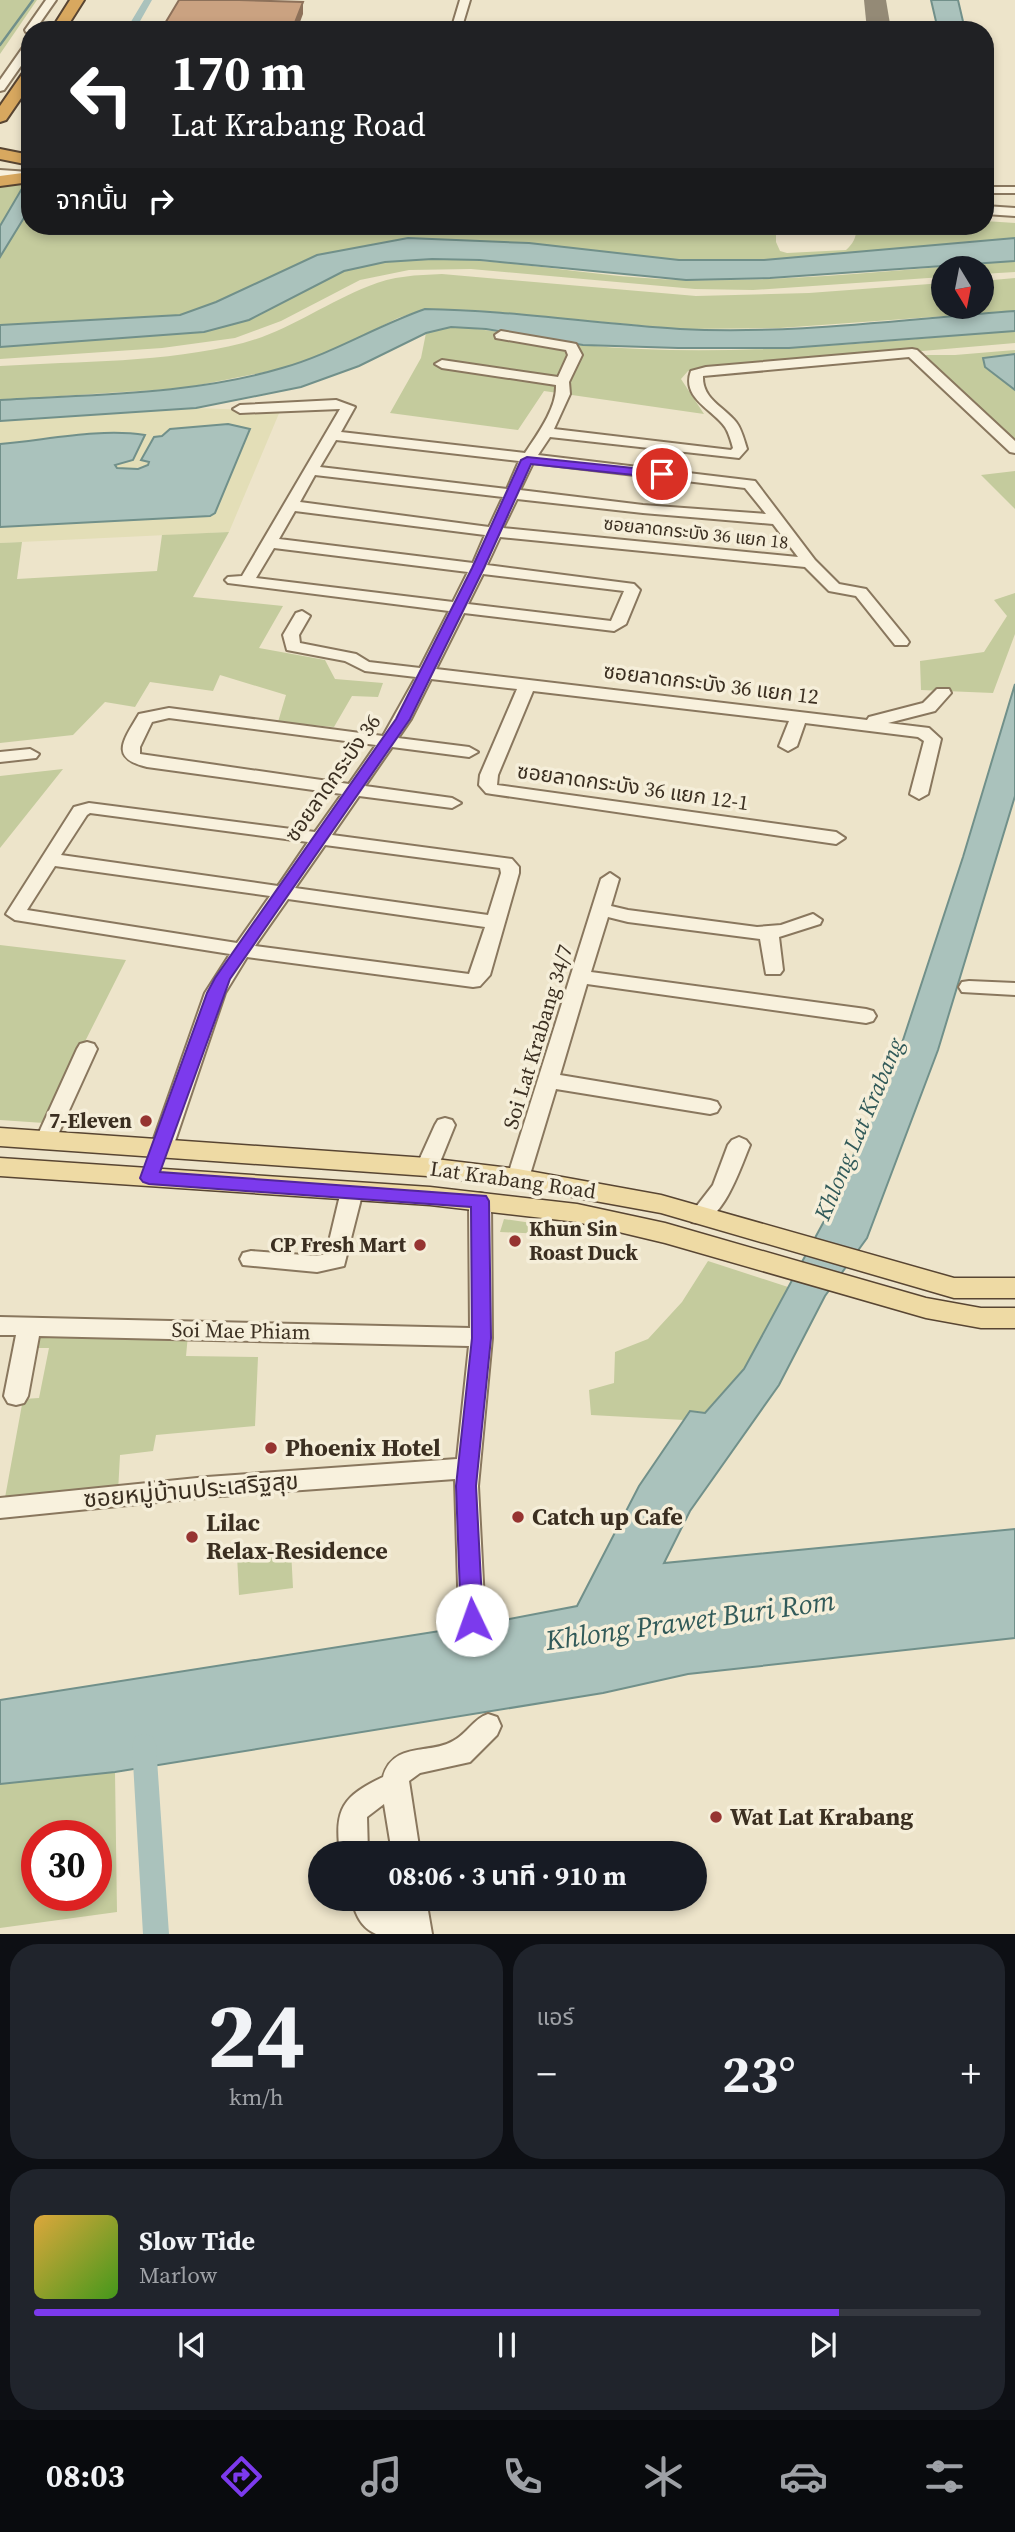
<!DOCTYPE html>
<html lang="th">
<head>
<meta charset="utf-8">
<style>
  body { margin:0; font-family:"Source Serif 4","Noto Sans Thai",serif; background:#20242c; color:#f1f3f6; height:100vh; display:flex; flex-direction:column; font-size:26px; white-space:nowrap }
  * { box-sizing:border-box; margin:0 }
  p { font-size:23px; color:#9ea1a6 }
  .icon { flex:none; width:38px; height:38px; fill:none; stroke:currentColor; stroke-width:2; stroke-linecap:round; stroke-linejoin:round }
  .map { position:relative; height:1934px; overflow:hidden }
  .drawer { display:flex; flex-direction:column; gap:10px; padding:10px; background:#0d0f14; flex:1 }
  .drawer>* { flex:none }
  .guide { position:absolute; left:21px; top:21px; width:973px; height:214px; border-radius:28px; box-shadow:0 4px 10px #0003; background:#202124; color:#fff; overflow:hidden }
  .needle { width:46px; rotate:170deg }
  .fabs { position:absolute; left:931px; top:256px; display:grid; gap:14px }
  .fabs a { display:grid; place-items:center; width:63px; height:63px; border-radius:50%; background:#171b24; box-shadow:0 4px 10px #0003; font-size:35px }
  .speed { position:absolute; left:21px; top:1820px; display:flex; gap:14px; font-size:35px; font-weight:700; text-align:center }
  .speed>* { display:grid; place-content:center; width:91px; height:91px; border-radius:50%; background:#171b24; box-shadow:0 4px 10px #0003; line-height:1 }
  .speed .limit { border:10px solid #d22; background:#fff; color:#111 }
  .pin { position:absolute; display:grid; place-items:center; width:60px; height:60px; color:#fff; margin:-30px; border:4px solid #fff; border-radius:50%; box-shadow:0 2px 7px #0007 }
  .me { position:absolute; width:77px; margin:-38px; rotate:357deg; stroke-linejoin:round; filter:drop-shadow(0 0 5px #0008) }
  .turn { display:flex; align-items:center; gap:24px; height:147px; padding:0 35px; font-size:32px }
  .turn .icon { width:91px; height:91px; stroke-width:2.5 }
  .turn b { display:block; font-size:49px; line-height:60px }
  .then { display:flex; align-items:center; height:66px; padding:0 35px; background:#0003; gap:14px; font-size:26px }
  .big { font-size:52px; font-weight:700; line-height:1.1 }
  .drawer .tile { flex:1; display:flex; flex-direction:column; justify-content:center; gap:10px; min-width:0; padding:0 24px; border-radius:28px; background:#20242c }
  .drawer .dial { align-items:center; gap:0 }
  .dial b { font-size:91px; line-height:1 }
  .song { display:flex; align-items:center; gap:21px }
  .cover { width:84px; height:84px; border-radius:10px; background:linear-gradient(135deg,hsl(40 70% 55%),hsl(100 70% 35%)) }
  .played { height:7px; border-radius:4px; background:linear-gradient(90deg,#7c3aed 85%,#363941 85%) }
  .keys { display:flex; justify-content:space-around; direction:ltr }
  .heat { display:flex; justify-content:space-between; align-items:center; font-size:38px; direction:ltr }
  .drawer .tiles { flex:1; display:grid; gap:10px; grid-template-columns:1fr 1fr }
  .tile:last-child { grid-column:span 2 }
  .trip { position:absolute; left:308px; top:1841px; width:399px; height:70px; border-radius:35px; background:#171b24; box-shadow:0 4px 10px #0003; font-weight:700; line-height:70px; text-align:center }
  .menu { display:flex; height:112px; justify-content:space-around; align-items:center; background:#090b0e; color:#9ea1a6 }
  .menu .icon { width:49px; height:49px }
  .menu .on { color:#7c3aed }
  .menu b { font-size:32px; color:#f1f3f6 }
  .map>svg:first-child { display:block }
</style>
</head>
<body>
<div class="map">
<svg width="1015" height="1934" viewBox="0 0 1015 1934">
  <rect width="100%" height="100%" fill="#ede4ca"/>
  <path fill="#e3deb7" d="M 196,408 L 280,411 L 229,532 L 0,543 L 0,527 L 210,516 L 170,429 L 142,460 L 149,462 L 148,465 L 128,470 L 117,468 L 115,465 L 133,460 L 145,435 L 128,432 L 105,434 L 0,444 L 0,421 Z"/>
  <path fill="#c4cb9d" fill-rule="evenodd" d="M 0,0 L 37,0 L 0,54 Z
    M 0,185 L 24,185 L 0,226 Z
    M 30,208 L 30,226 L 740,226 L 776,229 L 776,242 L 780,251 L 787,253 L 846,250 C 854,243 857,236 856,226 L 985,226 L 985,221 L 1015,223 L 1015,238 L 764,260 L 679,260 L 529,243 L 408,238 L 180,315 L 0,325 L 0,257 Z
    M 432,259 C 517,259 601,279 686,280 C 795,282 906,269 1015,261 L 1015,272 L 982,274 L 982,268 L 943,268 L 943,277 L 753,290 L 695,289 L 471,269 L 409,270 L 360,280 L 281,321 L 235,338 L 162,348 L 0,359 L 0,347 L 204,332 L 249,320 L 344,271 L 385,262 Z
    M 442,274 L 696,296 L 809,293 L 943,283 L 943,306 L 982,306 L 982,281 L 1015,278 L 1015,311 L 780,328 L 681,329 L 473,310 L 425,309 L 398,318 L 329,352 L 280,369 L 184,388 L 0,400 L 0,366 C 80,361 165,363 243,343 C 289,331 325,303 369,286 C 392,276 417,275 442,274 Z
    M 451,327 C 496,329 539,340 583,345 C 726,359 872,342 1015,331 L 1015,343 L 688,371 L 681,379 L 704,414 L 544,391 L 518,430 L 390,413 L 421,358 L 426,333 Z
    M 1015,350 L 1015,354 L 983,359 L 985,367 L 1015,390 L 1015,449 L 918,355 L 955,355 Z
    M 1015,471 L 1015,509 L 981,475 Z
    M 229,532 L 193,597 L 283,606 L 259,648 L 325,660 L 335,679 L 383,683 L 378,697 L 352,696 L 334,727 L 278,722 L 286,695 L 220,675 L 213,691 L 150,682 L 135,707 L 105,702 L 73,735 L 0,743 L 0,543 L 22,542 L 17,579 L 157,571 L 162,535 Z
    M 1015,593 L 1015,634 L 993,693 L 921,690 L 920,661 L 984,652 L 1007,616 L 994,600 Z
    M 63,769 L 0,848 L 0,776 Z
    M 0,945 L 126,960 L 44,1123 L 0,1120 Z
    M 504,1219 L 545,1225 L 543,1234 L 500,1232 Z
    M 708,1261 L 788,1287 L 744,1369 L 704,1413 L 690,1411 L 684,1420 L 591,1415 L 589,1390 L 614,1383 L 615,1352 L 648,1339 L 682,1302 Z
    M 35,1332 L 188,1335 L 186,1356 L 258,1357 L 255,1426 L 156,1435 L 153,1451 L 120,1455 L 118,1492 L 4,1503 L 23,1399 L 39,1398 L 49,1348 L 33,1348 Z
    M 291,1550 L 293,1588 L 239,1595 L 237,1555 Z
    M 115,1772 L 117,1912 L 0,1928 L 0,1784 ZM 37,1836 L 96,1836 L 96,1895 L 37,1895 Z"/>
  <path fill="#aac2bc" stroke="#71908a" stroke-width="2" d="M 931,0 L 958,0 L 965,30 L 938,30 Z
    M 24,185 L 30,186 L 30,208 L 0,257 L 0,226 Z
    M 408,238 L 529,243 L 679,260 L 764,260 L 1015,238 L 1015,261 L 770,278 L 686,280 L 480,260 L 432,259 L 385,262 L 344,271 L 249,320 L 204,332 L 0,347 L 0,325 L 180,315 L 216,302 L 317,255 Z
    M 425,309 C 510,310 595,324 680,329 C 791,335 904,319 1015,311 L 1015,331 L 789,348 L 678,348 L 583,345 L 486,329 L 451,327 L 426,333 L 359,366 L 301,387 L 196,408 L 0,421 L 0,400 C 93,394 191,395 282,368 C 332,354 376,326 425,309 Z
    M 1015,354 L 1015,390 L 985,367 L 983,358 Z
    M 228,424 L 250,429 L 215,513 L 210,516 L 0,527 L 0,444 C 47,440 99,428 145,435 L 133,460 L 115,465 L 117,468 L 138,469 L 148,465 L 149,462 L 141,460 L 154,437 L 162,436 L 170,429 Z
    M 1015,684 L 1015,796 L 938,1050 L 867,1238 L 825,1296 L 779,1385 L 690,1511 L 664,1563 L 1015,1529 L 1015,1638 L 688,1674 L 603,1693 L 115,1772 L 0,1784 L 0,1700 L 478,1625 L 577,1606 L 639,1486 L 690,1411 L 705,1413 L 744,1369 L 829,1212 L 903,1040 L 963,857 Z"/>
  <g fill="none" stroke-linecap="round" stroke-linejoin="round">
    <path stroke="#71908a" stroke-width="2.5" d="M 0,45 L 33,0"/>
    <path fill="#aac2bc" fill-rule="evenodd" d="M 144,0 L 152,0 L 135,30 L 126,30 Z
      M 144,1734 L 153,1737 L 156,1745 L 169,1934 L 143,1934 L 132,1745 L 135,1737 Z"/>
    <path fill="#948a76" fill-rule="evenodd" d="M 864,0 L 886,0 L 891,30 L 867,30 Z"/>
    <g stroke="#89775e" stroke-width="4">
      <path id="minor" d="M 46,0 L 56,0 L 35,30 L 26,32 L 25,30 Z
        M 460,0 L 470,0 L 461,30 L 451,30 Z
        M 30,42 L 30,53 L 4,90 L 0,91 L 0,80 L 26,43 Z
        M 0,170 L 30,172 L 30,178 L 0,176 Z
        M 985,187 L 1015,187 L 1015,193 L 985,193 Z
        M 985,206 L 1015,208 L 1015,216 L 985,214 Z
        M 501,331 L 571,343 L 576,344 L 582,355 L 569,382 L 570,394 L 554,429 L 731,450 L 733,448 C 731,441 729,433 725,427 C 712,409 681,398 691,371 L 706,367 L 912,349 L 917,350 L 1015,441 L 1015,453 L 1010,452 L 909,357 L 703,376 C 702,399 723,406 736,422 C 742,430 744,440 747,449 L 739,458 L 550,437 L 538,455 L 755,481 L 815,560 L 839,584 L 866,589 L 907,639 L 909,642 L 907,645 L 895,645 L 856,596 L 829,591 L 805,567 L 500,537 L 487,565 L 634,584 L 640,590 L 626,624 L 614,631 L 464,613 L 436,669 L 867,720 L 869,717 L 923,703 L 937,689 L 949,689 L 951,693 L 935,711 L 888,723 L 929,728 L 941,739 L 928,794 L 919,799 L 910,794 L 924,741 L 918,737 L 805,723 L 797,746 L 788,751 L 779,746 L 789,721 L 533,691 L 498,775 L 497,785 L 836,832 L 845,838 L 836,844 L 492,794 L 486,793 L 479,785 L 480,775 L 517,689 L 431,679 L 411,719 L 398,738 L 469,747 L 478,752 L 469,757 L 392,747 L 365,786 L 452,798 L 461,803 L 452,808 L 359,796 L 332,835 L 512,859 L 519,867 L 519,873 L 490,975 L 480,986 L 473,987 L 247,957 L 225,993 L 172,1150 L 168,1155 L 161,1158 L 154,1155 L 150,1150 L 205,993 L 230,954 L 15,920 L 6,914 L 74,807 L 89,803 L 315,832 L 342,794 L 147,767 C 109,758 123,741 139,714 L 169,708 L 383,736 L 416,677 L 365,671 L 345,661 L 287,650 L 283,635 L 296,613 L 302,611 L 310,616 L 299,635 L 300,643 L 356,654 L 369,662 L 420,668 L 449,611 L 228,583 L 225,580 L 228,577 L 242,576 L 340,409 L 240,413 L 233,409 L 240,405 L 336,400 L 355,407 L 341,432 L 525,453 C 537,435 557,408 556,385 L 442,368 L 435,364 L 442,360 L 558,377 L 568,355 L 566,350 L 496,338 L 495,335 ZM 336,440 L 519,461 L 507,489 L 320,467 ZM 533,463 L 745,488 L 766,514 L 643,505 L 520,490 ZM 315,475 L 503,497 L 489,527 L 300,502 ZM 517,499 L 643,513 L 773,524 L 798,557 L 503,528 ZM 295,511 L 485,535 L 473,563 L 279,539 ZM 274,548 L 468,572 L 453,602 L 256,578 ZM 483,574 L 624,591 L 611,621 L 468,604 ZM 169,718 L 376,745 L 349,784 L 140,754 L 140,747 L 152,722 ZM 90,813 L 308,842 L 278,886 L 61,855 L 87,815 ZM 325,845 L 500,868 L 501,873 L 488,915 L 295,888 ZM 55,866 L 270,896 L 237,943 L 27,910 ZM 288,899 L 485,927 L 469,974 L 255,946 Z
        M 30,749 L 39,754 L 36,758 L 0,762 L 0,752 Z
        M 610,873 L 619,879 L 611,906 L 628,910 L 757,927 L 781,925 L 813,914 L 822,920 L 820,924 L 779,937 L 783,970 L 780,974 L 766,974 L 760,939 L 628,922 L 608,917 L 591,972 L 866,1009 L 873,1011 L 876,1016 L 873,1021 L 866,1023 L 587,984 L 560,1075 L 710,1100 L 717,1102 L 720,1107 L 717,1112 L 710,1114 L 556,1089 L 529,1178 L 526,1183 L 518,1186 L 510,1183 L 507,1178 L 601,879 Z
        M 969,981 L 1015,983 L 1015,995 L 962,992 L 959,987 L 962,982 Z
        M 87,1042 L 94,1044 L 97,1049 L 56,1139 L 53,1144 L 46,1146 L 39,1144 L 36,1139 L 77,1049 L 80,1044 Z
        M 445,1118 L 452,1120 L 455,1125 L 438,1167 L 435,1172 L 427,1175 L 419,1172 L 416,1167 L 435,1125 L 438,1120 Z
        M 739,1137 L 746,1140 L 750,1145 C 741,1166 721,1230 692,1222 L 689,1216 L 713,1185 L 728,1145 L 732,1140 Z
        M 352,1183 L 360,1185 L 363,1191 L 344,1266 L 317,1272 L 243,1265 L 240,1259 L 243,1253 L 251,1251 L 317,1256 L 326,1254 L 341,1191 L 344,1185 Z
        M 480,1193 L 488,1195 L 491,1201 L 492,1338 L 478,1486 L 485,1620 L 481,1628 L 472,1631 L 463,1628 L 459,1620 L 455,1479 L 207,1497 L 0,1518 L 0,1498 L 207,1477 L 457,1459 L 469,1346 L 39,1336 L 28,1396 L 24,1403 L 16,1405 L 8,1403 L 4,1396 L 16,1335 L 0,1335 L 0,1317 L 470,1328 L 469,1201 L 472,1195 Z
        M 488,1714 L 497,1717 L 501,1726 L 497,1735 L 470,1762 L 420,1773 L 409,1781 L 420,1853 L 392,1853 L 384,1804 L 367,1817 L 368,1853 L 340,1853 C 334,1809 343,1796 383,1777 C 393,1741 430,1755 453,1741 C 467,1734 473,1719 488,1714 Z
        M 351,1899 L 379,1899 L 383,1906 L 399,1906 L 398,1899 L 426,1899 L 432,1934 L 376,1934 C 360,1927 356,1914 351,1899 Z"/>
    </g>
    <g stroke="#584532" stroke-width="3">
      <path id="major" d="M 0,1128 L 427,1158 L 518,1169 L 661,1195 L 954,1278 L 1015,1278 L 1015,1298 L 954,1298 L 661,1213 L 518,1187 L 427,1176 L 0,1146 Z
        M 0,1158 L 430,1187 L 577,1204 L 665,1223 L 926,1298 L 981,1308 L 1015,1308 L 1015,1328 L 981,1328 L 926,1318 L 665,1243 L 577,1222 L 430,1205 L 0,1176 Z"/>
    </g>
    <g stroke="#584532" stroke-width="4">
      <path id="highway" d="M 70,0 L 84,0 L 65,30 L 51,30 Z
        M 30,69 L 30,85 L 6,120 L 0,122 L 0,106 L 25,70 Z
        M 0,149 L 30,155 L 30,165 L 0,159 Z
        M 30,172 L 30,182 L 0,186 L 0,176 Z"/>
    </g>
    <use href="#minor" fill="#f8f1dd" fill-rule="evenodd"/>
    <use href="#major" fill="#eedaa4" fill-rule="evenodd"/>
    <use href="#highway" fill="#d8a85f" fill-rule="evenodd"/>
  </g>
  <path fill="#8d715a" d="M 303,2 L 303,14 L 297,30 L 292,30 Z"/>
  <path fill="#caa281" stroke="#8d715a" stroke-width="2" d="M 179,0 L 239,0 L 303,2 L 292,30 L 161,30 Z"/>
  <path fill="#7c3aed" stroke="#51269a" stroke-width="2" d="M 527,457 L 662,471 L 668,474 L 662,478 L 531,464 L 484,568 L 410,719 L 230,979 L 160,1172 L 486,1196 L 489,1201 L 491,1338 L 476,1486 L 483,1620 L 480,1627 L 472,1629 L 465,1627 L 461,1620 L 456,1486 L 472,1338 L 471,1207 L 149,1184 L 143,1182 L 140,1178 L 207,993 L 215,978 L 396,719 L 472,568 L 521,460 Z"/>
  <g fill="#963431" stroke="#f5eed9" stroke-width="2.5">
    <circle cx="146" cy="1121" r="7"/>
    <circle cx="515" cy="1241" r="7"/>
    <circle cx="420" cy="1245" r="7"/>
    <circle cx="271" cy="1448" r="7"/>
    <circle cx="518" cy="1517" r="7"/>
    <circle cx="192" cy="1537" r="7"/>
    <circle cx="716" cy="1817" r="7"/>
  </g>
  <g text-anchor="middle" stroke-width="7" stroke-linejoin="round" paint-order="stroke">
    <g font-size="18" fill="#3b2f21" stroke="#f5eed9">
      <text transform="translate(696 533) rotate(6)" y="6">ซอยลาดกระบัง 36 แยก 18</text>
    </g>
    <g font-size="21" fill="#3b2f21" stroke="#f5eed9">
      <text transform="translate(711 684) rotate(7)" y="7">ซอยลาดกระบัง 36 แยก 12</text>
      <text transform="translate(333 778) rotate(-55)" y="7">ซอยลาดกระบัง 36</text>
      <text transform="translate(633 787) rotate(8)" y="7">ซอยลาดกระบัง 36 แยก 12-1</text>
      <text transform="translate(538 1037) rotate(-73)" y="7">Soi Lat Krabang 34/7</text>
      <text transform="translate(513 1180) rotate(8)" y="7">Lat Krabang Road</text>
      <text transform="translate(241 1331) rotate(1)" y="7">Soi Mae Phiam</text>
    </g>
    <g font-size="21" font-weight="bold" fill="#3b2f21" stroke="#f5eed9" text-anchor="end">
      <text x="132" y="1128">7-Eleven</text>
      <text x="529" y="1236" text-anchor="start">Khun Sin<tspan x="529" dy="24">Roast Duck</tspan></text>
      <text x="406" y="1252">CP Fresh Mart</text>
    </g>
    <g font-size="23" font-style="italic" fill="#315a59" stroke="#f5eed9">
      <text transform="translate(859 1129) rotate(-67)" y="8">Khlong Lat Krabang</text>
    </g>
    <g font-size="24" font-weight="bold" fill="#3b2f21" stroke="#f5eed9" text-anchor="start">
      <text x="285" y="1456">Phoenix Hotel</text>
      <text x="532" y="1525">Catch up Cafe</text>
      <text x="206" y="1531">Lilac<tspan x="206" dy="28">Relax-Residence</tspan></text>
      <text x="730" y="1825">Wat Lat Krabang</text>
    </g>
    <g font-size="24" fill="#3b2f21" stroke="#f5eed9">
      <text transform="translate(191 1490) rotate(-5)" y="8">ซอยหมู่บ้านประเสริฐสุข</text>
    </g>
    <g font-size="28" font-style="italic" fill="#315a59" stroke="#f5eed9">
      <text transform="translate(690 1620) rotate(-8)" y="10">Khlong Prawet Buri Rom</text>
    </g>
  </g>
</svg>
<div class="fabs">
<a><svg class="needle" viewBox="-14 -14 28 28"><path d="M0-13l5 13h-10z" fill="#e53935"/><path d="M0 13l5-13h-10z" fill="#9ea1a6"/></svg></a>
</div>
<div class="speed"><div class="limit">30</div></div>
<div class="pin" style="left:662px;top:474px;background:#d93025"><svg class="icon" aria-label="arrive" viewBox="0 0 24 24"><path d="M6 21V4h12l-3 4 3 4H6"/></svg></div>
<svg class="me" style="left:472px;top:1620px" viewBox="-20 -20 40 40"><circle r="19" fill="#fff"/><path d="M0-13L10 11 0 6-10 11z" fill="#7c3aed"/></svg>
<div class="trip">08:06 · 3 นาที · 910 m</div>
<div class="guide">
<div class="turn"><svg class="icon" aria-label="left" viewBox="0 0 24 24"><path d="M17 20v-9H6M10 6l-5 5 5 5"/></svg><div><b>170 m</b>Lat Krabang Road</div></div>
<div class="then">จากนั้น<svg class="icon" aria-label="right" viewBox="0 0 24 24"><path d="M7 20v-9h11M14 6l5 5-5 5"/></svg></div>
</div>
</div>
<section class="drawer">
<div class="tiles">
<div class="tile dial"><b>24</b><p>km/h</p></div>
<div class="tile"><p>แอร์</p>
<div class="heat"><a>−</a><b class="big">23°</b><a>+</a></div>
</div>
<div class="tile">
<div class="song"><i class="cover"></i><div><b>Slow Tide</b><p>Marlow</p></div></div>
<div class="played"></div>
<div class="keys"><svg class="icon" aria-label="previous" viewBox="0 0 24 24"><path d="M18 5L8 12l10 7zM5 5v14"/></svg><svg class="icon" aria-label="pause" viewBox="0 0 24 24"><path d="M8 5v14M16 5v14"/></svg><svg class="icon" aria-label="next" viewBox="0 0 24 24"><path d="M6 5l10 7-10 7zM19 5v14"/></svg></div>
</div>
</div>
</section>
<nav class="menu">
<b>08:03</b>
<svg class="icon on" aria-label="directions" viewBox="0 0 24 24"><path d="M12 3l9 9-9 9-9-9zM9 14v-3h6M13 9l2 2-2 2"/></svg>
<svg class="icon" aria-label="music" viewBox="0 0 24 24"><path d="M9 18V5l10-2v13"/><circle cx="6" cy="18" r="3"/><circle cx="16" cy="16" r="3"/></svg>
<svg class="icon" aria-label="phone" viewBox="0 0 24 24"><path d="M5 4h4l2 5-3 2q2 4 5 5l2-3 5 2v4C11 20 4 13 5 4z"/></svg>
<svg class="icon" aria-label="climate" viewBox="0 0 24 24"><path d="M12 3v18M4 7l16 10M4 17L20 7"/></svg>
<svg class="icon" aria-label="car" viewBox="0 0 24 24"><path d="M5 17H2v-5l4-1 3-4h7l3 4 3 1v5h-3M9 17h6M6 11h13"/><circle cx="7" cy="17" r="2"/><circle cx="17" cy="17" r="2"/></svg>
<svg class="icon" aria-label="filters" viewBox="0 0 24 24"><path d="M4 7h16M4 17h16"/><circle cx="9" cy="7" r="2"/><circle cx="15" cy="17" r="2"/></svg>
</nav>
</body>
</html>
